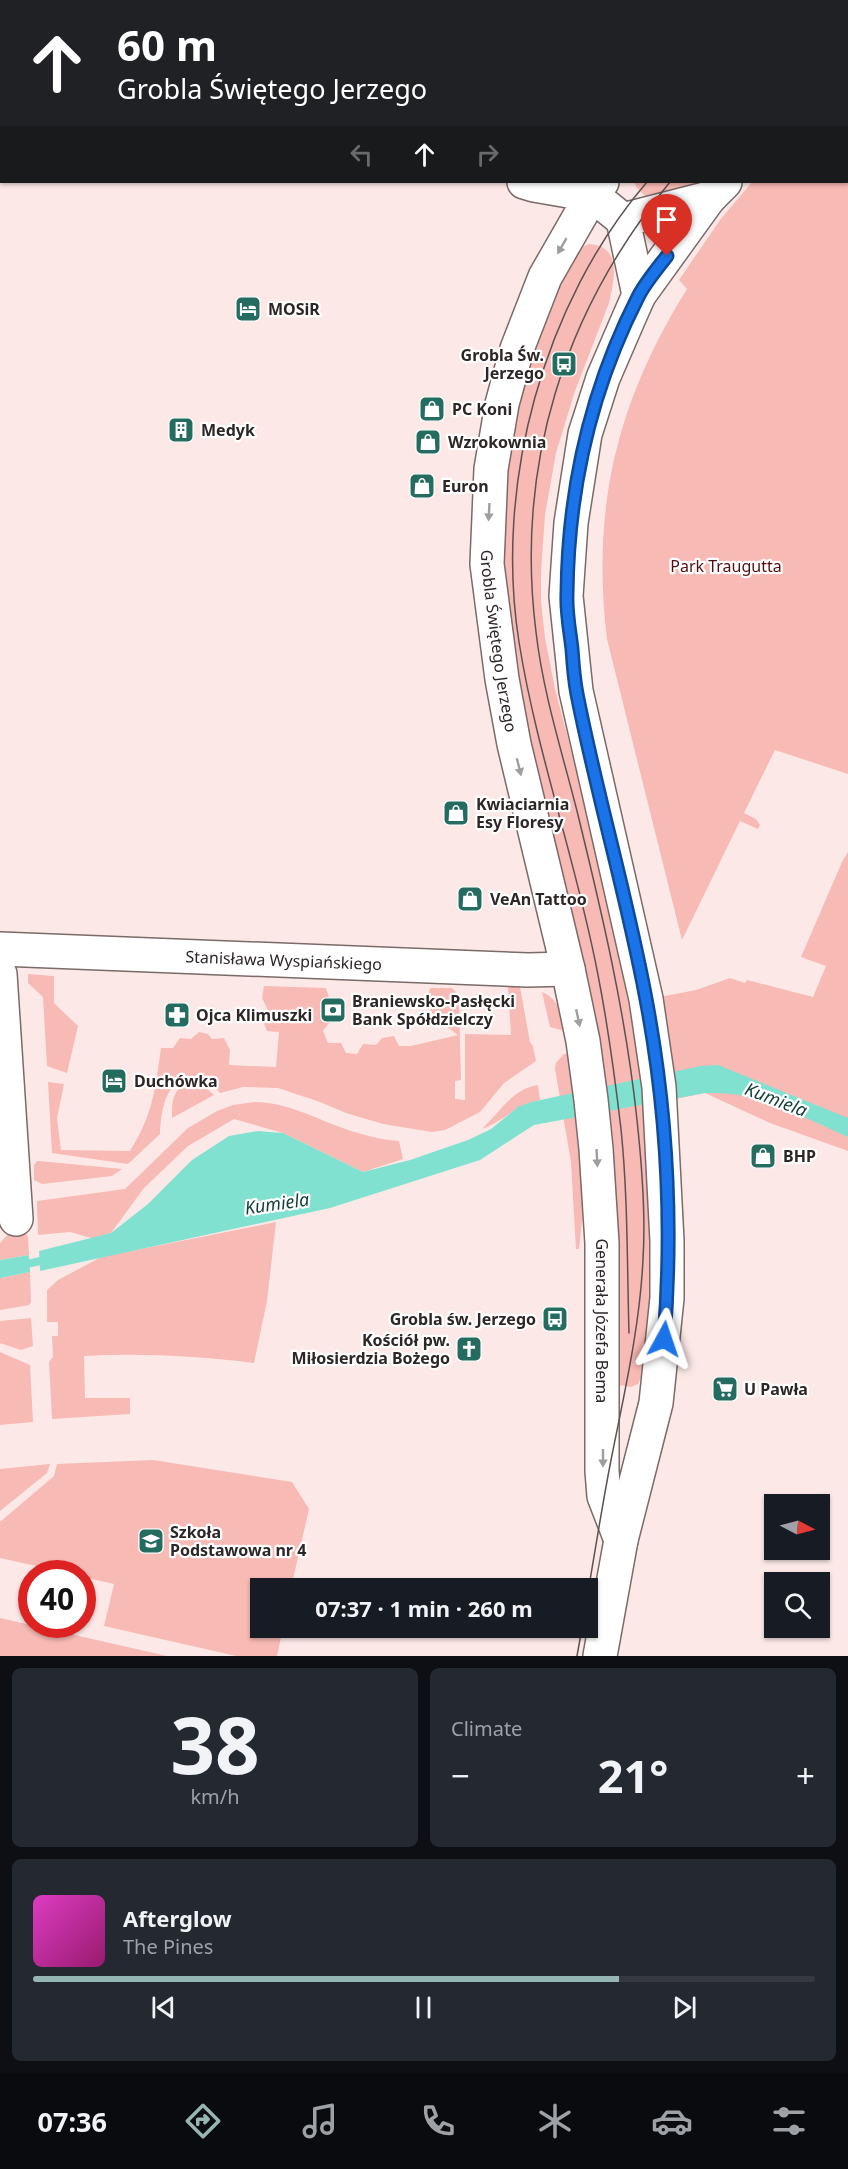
<!DOCTYPE html>
<html lang="en">
<head>
<meta charset="utf-8">
<style>
  body { margin:0; font-family:"Noto Sans",sans-serif; background:#242831; color:#f1f3f6; height:100vh; display:flex; flex-direction:column; font-size:22px; white-space:nowrap }
  * { box-sizing:border-box; margin:0 }
  p { font-size:20px; color:#9ea1a6 }
  .icon { flex:none; width:33px; height:33px; fill:none; stroke:currentColor; stroke-width:2; stroke-linecap:round; stroke-linejoin:round }
  .map { position:relative; height:1656px; overflow:hidden }
  .panel { display:flex; flex-direction:column; gap:12px; padding:12px; background:#0d0f14; flex:1 }
  .panel>* { flex:none }
  .banner { position:absolute; left:0px; top:0px; width:849px; height:183px; box-shadow:0 2px 4px #0004; background:#202124; color:#fff; overflow:hidden }
  .needle { width:39px; rotate:96deg }
  .fabs { position:absolute; left:764px; top:1494px; display:grid; gap:12px }
  .fabs a { display:grid; place-items:center; width:66px; height:66px; border-radius:0px; background:#171b24; box-shadow:0 2px 4px #0004; font-size:30px }
  .speed { position:absolute; left:18px; top:1560px; display:flex; gap:12px; font-size:30px; font-weight:700; text-align:center }
  .speed>* { display:grid; place-content:center; width:78px; height:78px; border-radius:50%; background:#171b24; box-shadow:0 2px 4px #0004; line-height:1 }
  .speed .limit { border:9px solid #d22; background:#fff; color:#111 }
  .pin { position:absolute; display:grid; place-items:center; width:51px; height:51px; color:#fff; margin:-62px -26px; border-radius:50% 50% 50% 0; rotate:-45deg; box-shadow:0 0 6px #0007 }
  .pin .icon { rotate:45deg }
  .me { position:absolute; width:66px; margin:-33px; rotate:5deg; stroke-linejoin:round; filter:drop-shadow(0 0 4px #0008) }
  .turn { display:flex; align-items:center; gap:21px; height:126px; padding:0 18px; font-size:27px }
  .turn .icon { width:78px; height:78px; stroke-width:2.5 }
  .turn b { display:block; font-size:42px; line-height:51px }
  .lanes { display:flex; align-items:center; height:57px; padding:0 18px; background:#0003; justify-content:center; gap:30px; direction:ltr }
  .lanes .off { opacity:.35 }
  .big { font-size:45px; font-weight:700; line-height:1.1 }
  .panel .card { flex:1; display:flex; flex-direction:column; justify-content:center; gap:9px; min-width:0; padding:0 21px; border-radius:9px; background:#242831 }
  .panel .dial { align-items:center; gap:0 }
  .dial b { font-size:78px; line-height:1 }
  .song { display:flex; align-items:center; gap:18px }
  .cover { width:72px; height:72px; border-radius:9px; background:linear-gradient(135deg,hsl(310 70% 55%),hsl(320 70% 35%)) }
  .played { height:6px; border-radius:3px; background:linear-gradient(90deg,#95b6b2 75%,#363941 75%) }
  .keys { display:flex; justify-content:space-around; direction:ltr }
  .heat { display:flex; justify-content:space-between; align-items:center; font-size:33px; direction:ltr }
  .panel .tiles { flex:1; display:grid; gap:12px; grid-template-columns:1fr 1fr }
  .card:last-child { grid-column:span 2 }
  .trip { position:absolute; left:250px; top:1578px; width:348px; height:60px; border-radius:0px; background:#171b24; box-shadow:0 2px 4px #0004; font-weight:700; line-height:60px; text-align:center }
  .dock { display:flex; height:96px; justify-content:space-around; align-items:center; background:#090b0e; color:#9ea1a6 }
  .dock .icon { width:42px; height:42px }
  .dock .selected { color:#95b6b2 }
  .dock b { font-size:27px; color:#f1f3f6 }
  .map>svg:first-child { display:block }
</style>
</head>
<body>
<div class="map">
<svg width="848" height="1656" viewBox="0 0 848 1656">
  <rect width="100%" height="100%" fill="#fce9e7"/>
  <path fill="#f8bab5" d="M 561,0 L 751,0 L 561,1 Z
    M 848,102 L 848,774 L 775,750 L 744,813 L 756,819 L 760,825 L 758,829 L 740,821 L 682,940 L 607,639 C 591,508 617,401 687,289 L 679,280 L 720,220 L 752,182 L 848,182 Z
    M 634,182 L 704,182 L 690,190 L 646,197 L 637,188 Z
    M 589,244 C 623,246 614,280 609,303 L 575,391 L 556,453 L 545,515 L 541,572 L 541,601 L 545,638 L 555,689 L 581,788 L 633,1017 L 645,1118 L 652,1257 L 644,1370 L 638,1384 L 631,1387 L 619,1385 L 615,1380 L 538,778 L 505,615 L 502,538 L 508,458 L 525,380 L 542,325 L 577,249 Z
    M 848,852 L 848,1151 L 770,1123 L 705,1093 L 675,1099 L 660,997 L 696,990 L 730,978 L 745,983 L 747,980 L 813,997 L 826,966 L 801,957 L 842,862 Z
    M 28,974 L 54,976 L 54,1003 L 78,1026 L 67,1073 L 47,1066 L 43,997 L 28,983 Z
    M 264,986 L 326,988 L 330,1001 L 324,1012 L 330,1022 L 323,1031 L 328,1043 L 341,1043 L 346,1053 L 357,1054 L 363,1044 L 376,1045 L 382,1038 L 394,1036 L 399,1046 L 411,1046 L 458,1035 L 435,1018 L 426,1002 L 430,988 L 452,988 L 458,994 L 459,1005 L 461,1080 L 455,1081 L 455,1099 L 465,1100 L 465,1034 L 511,1035 L 508,987 L 520,987 L 530,1042 L 533,1046 L 536,1061 L 504,1083 L 480,1112 L 445,1130 L 432,1132 L 383,1124 L 346,1113 L 320,1102 L 278,1088 L 243,1087 L 220,1093 C 213,1084 207,1080 196,1079 C 165,1076 161,1111 160,1134 L 128,1164 L 52,1153 L 48,1082 L 64,1084 L 57,1118 L 61,1150 L 130,1151 C 153,1114 155,1090 161,1048 L 173,1048 L 180,1038 L 191,1039 L 199,1032 L 208,1034 L 212,1039 L 224,1038 L 230,1050 L 229,1065 L 276,1067 L 279,1032 L 267,1031 L 262,1019 L 268,1010 L 262,998 Z
    M 542,992 C 559,999 562,1015 565,1031 L 550,1027 Z
    M 564,1054 L 569,1054 L 580,1143 L 584,1202 L 579,1249 L 576,1249 L 571,1162 L 555,1069 L 556,1063 Z
    M 197,1084 L 205,1087 L 214,1095 L 172,1118 C 172,1097 173,1085 197,1084 Z
    M 538,1085 L 540,1100 C 517,1104 503,1122 482,1129 C 500,1112 512,1089 538,1085 Z
    M 254,1102 C 292,1102 322,1123 358,1133 C 371,1137 385,1140 399,1141 L 403,1159 L 363,1172 L 283,1133 L 234,1119 L 188,1146 L 144,1188 L 111,1233 L 95,1239 L 70,1232 L 38,1235 L 37,1201 L 125,1189 L 188,1128 L 217,1111 L 233,1105 Z
    M 37,1161 L 39,1161 L 122,1169 L 112,1176 L 42,1184 L 34,1180 L 34,1165 Z
    M 276,1222 L 267,1301 L 254,1363 C 197,1356 142,1353 84,1356 L 85,1398 L 130,1398 L 130,1414 L 52,1419 L 49,1362 L 53,1357 L 52,1336 L 58,1336 L 58,1322 L 47,1322 L 47,1290 L 58,1280 L 101,1257 Z
    M 24,1231 L 28,1237 L 29,1255 L 0,1260 L 0,1243 L 10,1232 Z
    M 30,1272 L 31,1302 L 29,1305 L 0,1310 L 0,1278 Z
    M 31,1318 L 33,1346 L 21,1350 L 0,1343 L 0,1321 Z
    M 0,1352 L 30,1365 L 33,1422 L 0,1425 Z
    M 153,1460 L 292,1482 L 309,1509 L 291,1588 L 261,1588 L 261,1628 L 283,1628 L 277,1656 L 236,1656 L 104,1626 L 114,1584 L 83,1577 L 82,1574 L 68,1573 L 0,1558 L 0,1522 L 54,1476 L 57,1464 Z
    M 50,1464 L 47,1473 L 0,1511 L 0,1469 Z
    M 0,1618 L 167,1656 L 0,1656 Z"/>
  <path fill="#80e1d0" d="M 718,1065 L 848,1118 L 848,1137 C 815,1122 768,1099 733,1094 C 724,1093 714,1093 705,1093 L 534,1125 L 480,1160 L 330,1208 L 40,1271 L 39,1251 L 111,1233 L 148,1204 L 192,1160 L 229,1136 L 258,1131 L 283,1133 L 363,1172 L 410,1160 L 468,1140 L 491,1129 L 518,1107 L 531,1102 L 701,1066 Z
    M 29,1255 L 30,1272 L 0,1278 L 0,1260 Z"/>
  <g fill="none" stroke-linecap="round" stroke-linejoin="round">
    <path stroke="#80e1d0" stroke-width="8" d="M 0,1270 L 49,1259"/>
    <g stroke="#7a6a68" stroke-width="36">
      <g id="minor">
        <path d="M 800,2 L 802,0"/>
        <path d="M 0,117 L 2,117"/>
        <path d="M 524,182 L 534,185 L 592,195"/>
        <path d="M 579,182 L 592,195 L 623,220 L 639,295"/>
        <path id="s1" d="M 602,182 L 592,195 L 545,277 L 517,349 L 502,404 L 491,469 L 487,564 L 502,679 L 514,744 L 568,969 L 583,1041 L 591,1100 L 596,1149 L 602,1243 L 602,1471 L 604,1496 L 621,1540"/>
        <path d="M 623,220 L 709,198"/>
        <path id="s2" d="M 0,949 L 528,970 L 568,969"/>
        <path d="M 0,974 L 16,1219"/>
        <path d="M 600,1656 L 621,1540 L 656,1403 L 667,1298 L 667,1241 L 659,1087 L 646,999 L 576,691 L 566,596 L 571,523 L 585,434 L 603,378 L 628,320 L 639,295 L 709,198 L 725,182"/>
      </g>
    </g>
    <use href="#minor" stroke="#fff" stroke-width="33"/>
    <path stroke="#5c5252" stroke-width="1.5" d="M 629,1333 C 627,1265 628,1197 621,1129 C 615,1078 608,1026 598,975 C 577,863 537,755 519,642 C 494,485 543,303 647,182
      M 588,1592 C 596,1546 603,1500 612,1455 C 625,1390 640,1325 643,1259 C 646,1213 642,1166 637,1120 C 626,1015 602,913 577,811 C 562,752 543,693 536,632 C 515,465 564,311 670,182
      M 577,1656 L 582,1628"/>
  </g>
  <defs><path id="oneway-solid" d="M-6-.8H1V-3.2L6.5 0L1 3.2V.8H-6Z" transform="scale(1.5)"/></defs>
  <g fill="#a09d9d">
    <use href="#oneway-solid" transform="translate(562 246) rotate(120)"/>
    <use href="#oneway-solid" transform="translate(489 512) rotate(93)"/>
    <use href="#oneway-solid" transform="translate(519 767) rotate(76)"/>
    <use href="#oneway-solid" transform="translate(578 1018) rotate(78)"/>
    <use href="#oneway-solid" transform="translate(597 1158) rotate(87)"/>
    <use href="#oneway-solid" transform="translate(603 1458) rotate(90)"/>
  </g>
  <g fill="none" stroke-linecap="round" stroke-linejoin="round">
    <g stroke="#114b97" stroke-width="15">
      <path id="route" d="M 664,1339 C 673,1226 667,1110 646,999 C 627,896 597,796 577,694 C 574,679 573,664 572,649 C 570,631 566,612 567,594 C 568,490 591,389 638,297 C 645,283 657,269 667,256"/>
    </g>
    <use href="#route" stroke="#1a73e8" stroke-width="10"/>
  </g>
  <defs>
    <g id="hotel-square" transform="scale(1.35)"><rect x="-9" y="-9" width="18" height="18" rx="4" fill="#246b60" stroke="#fff"/><path d="M-6-4.5h1.5V1H6V5H4.5V3h-9V5H-6ZM-4 0a1.8 1.8 0 1 1 3.6 0ZM.5 0V-2.5h3Q6-2.5 6 0Z" fill="#fff"/></g>
    <g id="bus-square" transform="scale(1.35)"><rect x="-9" y="-9" width="18" height="18" rx="4" fill="#246b60" stroke="#fff"/><path d="M-5-6H5V4H4V6H2V4H-2V6H-4V4H-5ZM-3.5-4V0h7V-4ZM-3.5 1.2v1.5H-2V1.2ZM2 1.2v1.5H3.5V1.2Z" fill="#fff"/></g>
    <g id="shop-square" transform="scale(1.35)"><rect x="-9" y="-9" width="18" height="18" rx="4" fill="#246b60" stroke="#fff"/><path d="M-5-2.5h2.3a2.7 3.5 0 0 1 5.4 0H5L5.5 6h-11ZM-1.5-2.5h3a1.5 2.3 0 0 0-3 0Z" fill="#fff"/></g>
    <g id="building-square" transform="scale(1.35)"><rect x="-9" y="-9" width="18" height="18" rx="4" fill="#246b60" stroke="#fff"/><path d="M-4-6H4V6H1V3H-1V6H-4ZM-2.5-4.3h1.7v1.8h-1.7ZM.8-4.3h1.7v1.8H.8ZM-2.5-1h1.7V.8h-1.7ZM.8-1h1.7V.8H.8Z" fill="#fff"/></g>
    <g id="bank-square" transform="scale(1.35)"><rect x="-9" y="-9" width="18" height="18" rx="4" fill="#246b60" stroke="#fff"/><path d="M-6-4H6V4H-6ZM0-2.3a2.3 2.3 0 1 0 0 4.6a2.3 2.3 0 1 0 0-4.6Z" fill="#fff"/></g>
    <g id="pharmacy-square" transform="scale(1.35)"><rect x="-9" y="-9" width="18" height="18" rx="4" fill="#246b60" stroke="#fff"/><path d="M-2-6h4v4h4v4h-4v4h-4v-4h-4v-4h4Z" fill="#fff"/></g>
    <g id="church-square" transform="scale(1.35)"><rect x="-9" y="-9" width="18" height="18" rx="4" fill="#246b60" stroke="#fff"/><path d="M-1.2-6h2.4v3.5h3.3v2.4h-3.3V6h-2.4V-.1h-3.3v-2.4h3.3Z" fill="#fff"/></g>
    <g id="supermarket-square" transform="scale(1.35)"><rect x="-9" y="-9" width="18" height="18" rx="4" fill="#246b60" stroke="#fff"/><path d="M-6-5.5h2.5l.6 2H6L4.5 2H-2.5L-4.4-4H-6ZM-1.5 3.2a1.3 1.3 0 1 0 .1 0ZM3 3.2a1.3 1.3 0 1 0 .1 0Z" fill="#fff"/></g>
    <g id="school-square" transform="scale(1.35)"><rect x="-9" y="-9" width="18" height="18" rx="4" fill="#246b60" stroke="#fff"/><path d="M0-5L7-2L0 1L-7-2ZM-4 1L0 2.5L4 1V4Q0 6-4 4Z" fill="#fff"/></g>
  </defs>
  <g fill-rule="evenodd">
    <use href="#hotel-square" x="248" y="309"/>
    <use href="#bus-square" x="564" y="364"/>
    <use href="#shop-square" x="432" y="409"/>
    <use href="#building-square" x="181" y="430"/>
    <use href="#shop-square" x="428" y="442"/>
    <use href="#shop-square" x="422" y="486"/>
    <use href="#shop-square" x="456" y="813"/>
    <use href="#shop-square" x="470" y="899"/>
    <use href="#bank-square" x="333" y="1010"/>
    <use href="#pharmacy-square" x="177" y="1015"/>
    <use href="#hotel-square" x="114" y="1081"/>
    <use href="#shop-square" x="763" y="1156"/>
    <use href="#bus-square" x="555" y="1319"/>
    <use href="#church-square" x="469" y="1349"/>
    <use href="#supermarket-square" x="725" y="1389"/>
    <use href="#school-square" x="151" y="1541"/>
  </g>
  <g text-anchor="middle" stroke-width="4.5" stroke-linejoin="round" paint-order="stroke">
    <g font-size="16" font-weight="bold" fill="#2d2626" stroke="#fff" text-anchor="start">
      <text x="268" y="315">MOSiR</text>
      <text x="544" y="361" text-anchor="end">Grobla Św.<tspan x="544" dy="18">Jerzego</tspan></text>
      <text x="452" y="415">PC Koni</text>
      <text x="201" y="436">Medyk</text>
      <text x="448" y="448">Wzrokownia</text>
      <text x="442" y="492">Euron</text>
      <text x="476" y="810">Kwiaciarnia<tspan x="476" dy="18">Esy Floresy</tspan></text>
      <text x="490" y="905">VeAn Tattoo</text>
      <text x="352" y="1007">Braniewsko-Pasłęcki<tspan x="352" dy="18">Bank Spółdzielczy</tspan></text>
      <text x="196" y="1021">Ojca Klimuszki</text>
      <text x="134" y="1087">Duchówka</text>
      <text x="783" y="1162">BHP</text>
      <text x="536" y="1325" text-anchor="end">Grobla św. Jerzego</text>
      <text x="450" y="1346" text-anchor="end">Kościół pw.<tspan x="450" dy="18">Miłosierdzia Bożego</tspan></text>
      <text x="744" y="1395">U Pawła</text>
      <text x="170" y="1538">Szkoła<tspan x="170" dy="18">Podstawowa nr 4</tspan></text>
    </g>
    <g font-size="16" fill="#520d11" stroke="#fff">
      <text x="726" y="572">Park Traugutta</text>
    </g>
    <g font-size="16" fill="#2d2626" stroke="#fff">
      <text dy="6" stroke="none"><textPath href="#s1" startOffset="484">Grobla Świętego Jerzego</textPath></text>
      <text dy="6" stroke="none"><textPath href="#s2" startOffset="284">Stanisława Wyspiańskiego</textPath></text>
      <text dy="6" stroke="none"><textPath href="#s1" startOffset="1174">Generała Józefa Bema</textPath></text>
    </g>
    <g font-size="18" font-style="italic" fill="#103e37" stroke="#fff">
      <text transform="translate(776 1100) rotate(21)" y="6">Kumiela</text>
      <text transform="translate(277 1204) rotate(-8)" y="6">Kumiela</text>
    </g>
  </g>
</svg>
<div class="fabs">
<a><svg class="needle" viewBox="-14 -14 28 28"><path d="M0-13l5 13h-10z" fill="#e53935"/><path d="M0 13l5-13h-10z" fill="#9ea1a6"/></svg></a>
<a><svg class="icon" aria-label="search" viewBox="0 0 24 24"><circle cx="10" cy="10" r="6"/><path d="M15 15l6 6"/></svg></a>
</div>
<div class="speed"><div class="limit">40</div></div>
<div class="pin" style="left:667px;top:256px;background:#d93025"><svg class="icon" aria-label="arrive" viewBox="0 0 24 24"><path d="M6 21V4h12l-3 4 3 4H6"/></svg></div>
<svg class="me" style="left:664px;top:1339px" viewBox="-20 -20 40 40"><path d="M0-17L14 15 0 8-14 15z" fill="#1a73e8" stroke="#fff" stroke-width="4"/></svg>
<div class="trip">07:37 · 1 min · 260 m</div>
<div class="banner">
<div class="turn"><svg class="icon" aria-label="ahead" viewBox="0 0 24 24"><path d="M12 20V5M6 11l6-6 6 6"/></svg><div><b>60 m</b>Grobla Świętego Jerzego</div></div>
<div class="lanes"><svg class="icon off" aria-label="left" viewBox="0 0 24 24"><path d="M17 20v-9H6M10 6l-5 5 5 5"/></svg><svg class="icon" aria-label="ahead" viewBox="0 0 24 24"><path d="M12 20V5M6 11l6-6 6 6"/></svg><svg class="icon off" aria-label="right" viewBox="0 0 24 24"><path d="M7 20v-9h11M14 6l5 5-5 5"/></svg></div>
</div>
</div>
<section class="panel">
<div class="tiles">
<div class="card dial"><b>38</b><p>km/h</p></div>
<div class="card"><p>Climate</p>
<div class="heat"><a>−</a><b class="big">21°</b><a>+</a></div>
</div>
<div class="card">
<div class="song"><i class="cover"></i><div><b>Afterglow</b><p>The Pines</p></div></div>
<div class="played"></div>
<div class="keys"><svg class="icon" aria-label="previous" viewBox="0 0 24 24"><path d="M18 5L8 12l10 7zM5 5v14"/></svg><svg class="icon" aria-label="pause" viewBox="0 0 24 24"><path d="M8 5v14M16 5v14"/></svg><svg class="icon" aria-label="next" viewBox="0 0 24 24"><path d="M6 5l10 7-10 7zM19 5v14"/></svg></div>
</div>
</div>
</section>
<nav class="dock">
<b>07:36</b>
<svg class="icon selected" aria-label="directions" viewBox="0 0 24 24"><path d="M12 3l9 9-9 9-9-9zM9 14v-3h6M13 9l2 2-2 2"/></svg>
<svg class="icon" aria-label="music" viewBox="0 0 24 24"><path d="M9 18V5l10-2v13"/><circle cx="6" cy="18" r="3"/><circle cx="16" cy="16" r="3"/></svg>
<svg class="icon" aria-label="phone" viewBox="0 0 24 24"><path d="M5 4h4l2 5-3 2q2 4 5 5l2-3 5 2v4C11 20 4 13 5 4z"/></svg>
<svg class="icon" aria-label="climate" viewBox="0 0 24 24"><path d="M12 3v18M4 7l16 10M4 17L20 7"/></svg>
<svg class="icon" aria-label="car" viewBox="0 0 24 24"><path d="M5 17H2v-5l4-1 3-4h7l3 4 3 1v5h-3M9 17h6M6 11h13"/><circle cx="7" cy="17" r="2"/><circle cx="17" cy="17" r="2"/></svg>
<svg class="icon" aria-label="filters" viewBox="0 0 24 24"><path d="M4 7h16M4 17h16"/><circle cx="9" cy="7" r="2"/><circle cx="15" cy="17" r="2"/></svg>
</nav>
</body>
</html>
